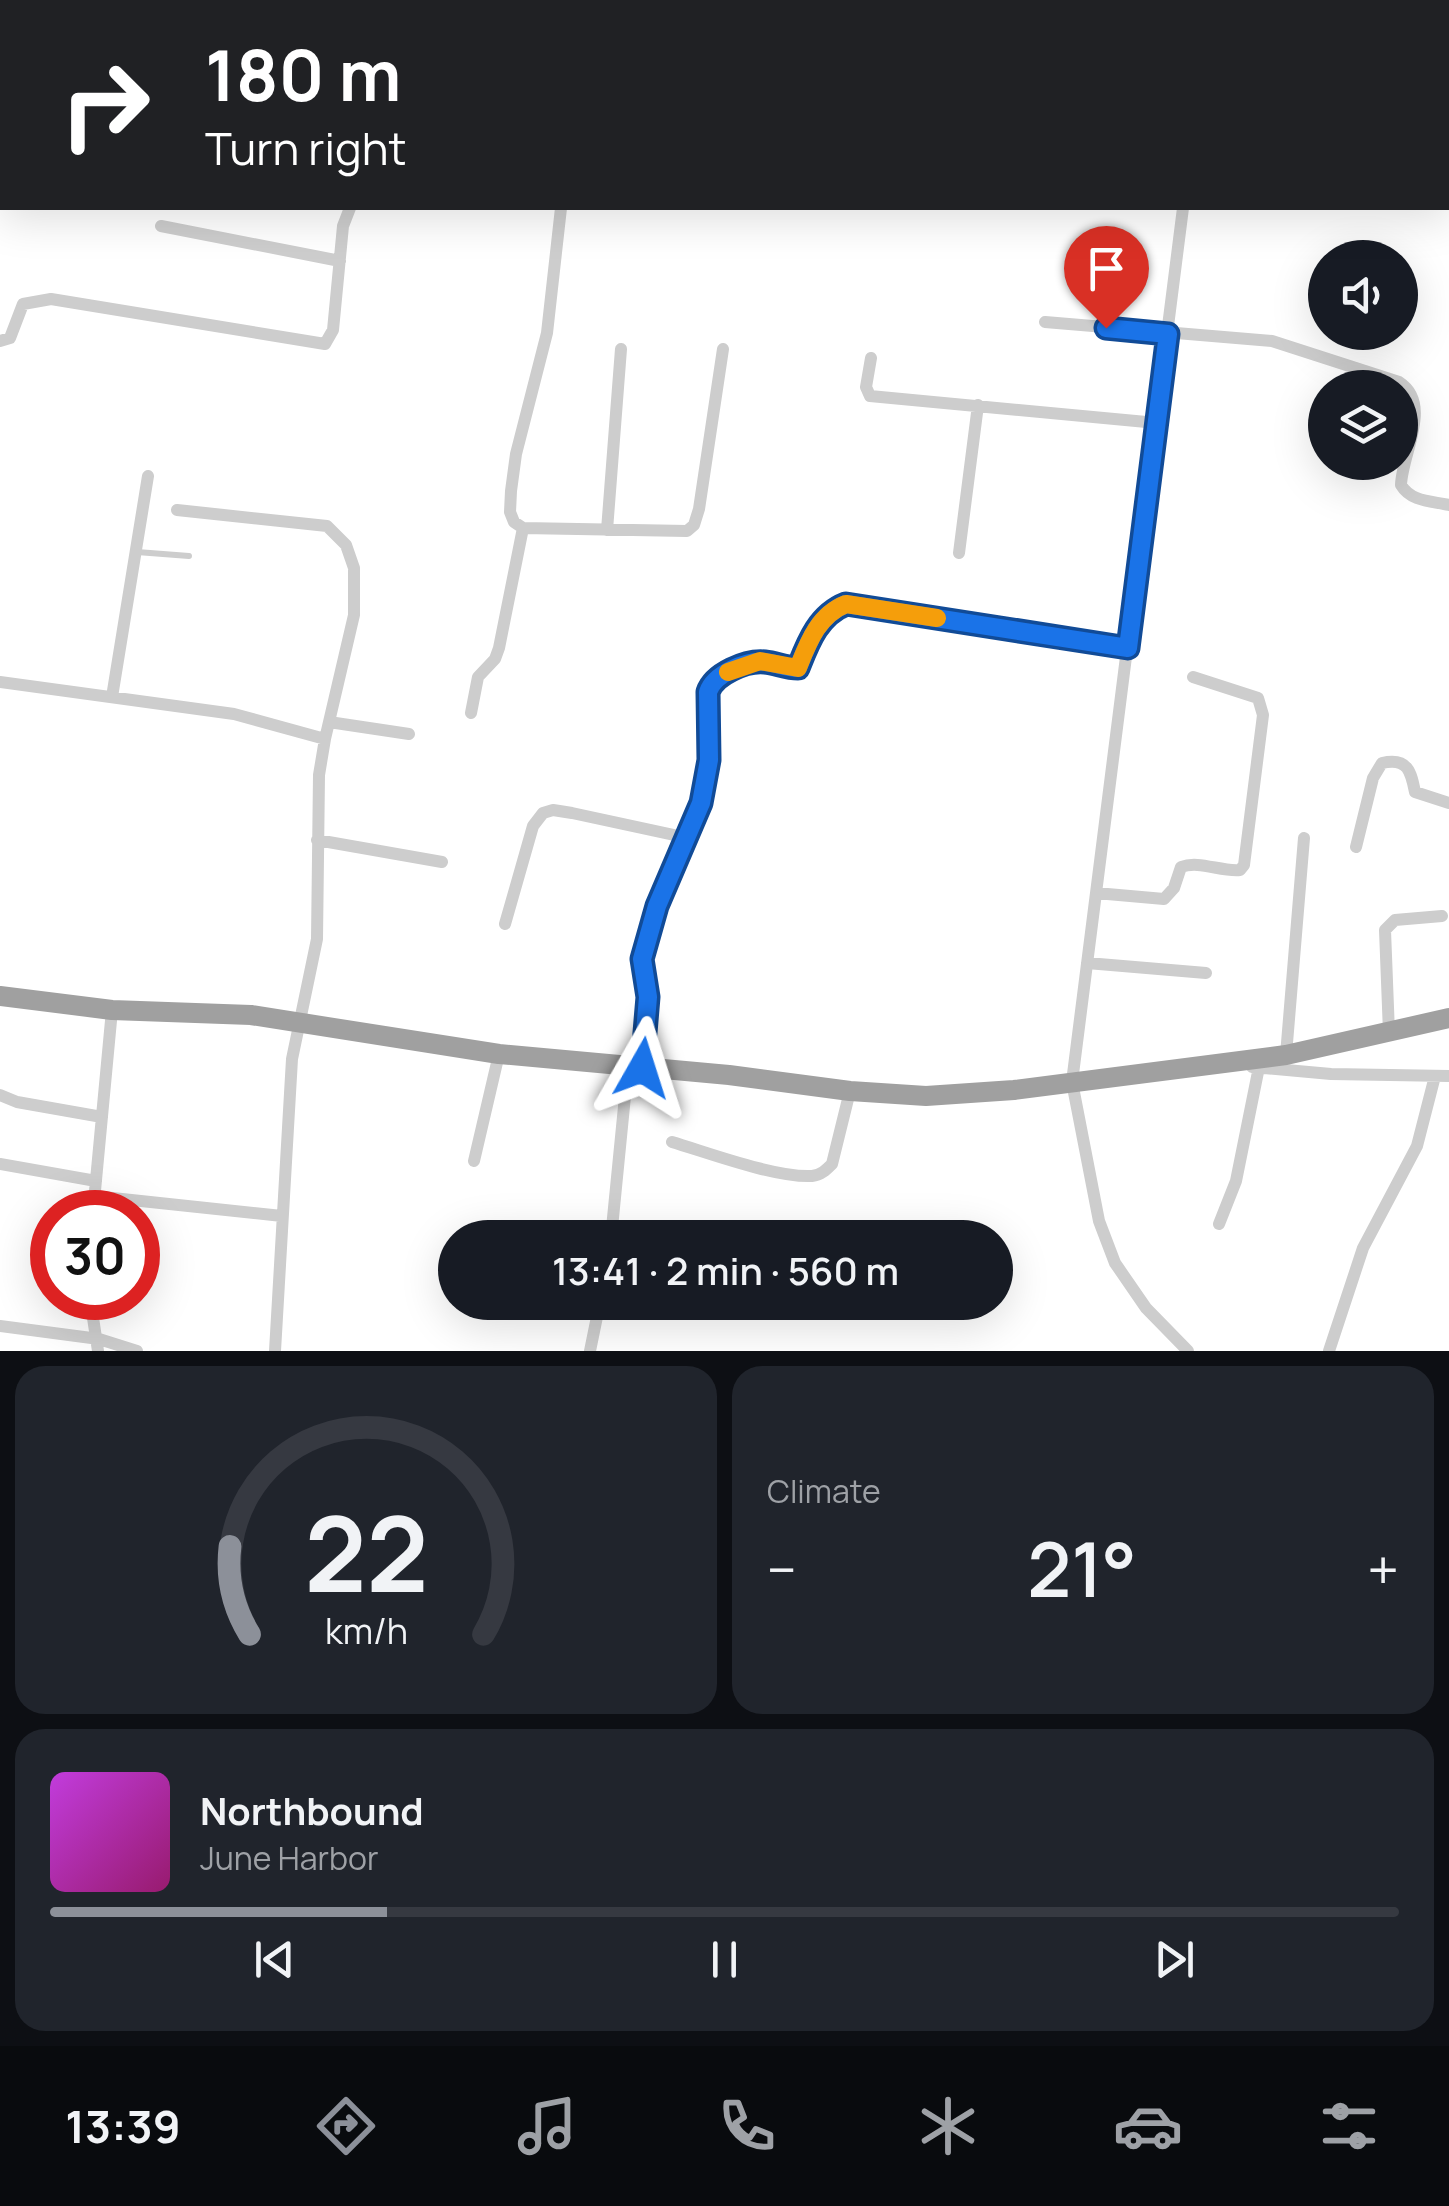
<!DOCTYPE html>
<html lang="en">
<head>
<meta charset="utf-8">
<style>
  body { margin:0; font-family:Manrope,sans-serif; background:#20242c; color:#f1f3f6; height:100vh; display:flex; flex-direction:column; font-size:38px; white-space:nowrap }
  * { box-sizing:border-box; margin:0 }
  p { font-size:32px; color:#9ea1a6 }
  .icon { flex:none; width:55px; height:55px; fill:none; stroke:currentColor; stroke-width:2; stroke-linecap:round; stroke-linejoin:round }
  .map { position:relative; height:1351px; overflow:hidden }
  .drawer { display:flex; flex-direction:column; gap:15px; padding:15px; background:#0d0f14; flex:1 }
  .drawer>* { flex:none }
  .banner { position:absolute; left:0px; top:0px; width:1450px; height:210px; box-shadow:0 10px 40px #0002; background:#202124; color:#fff; overflow:hidden }
  .controls { position:absolute; left:1308px; top:240px; display:grid; gap:20px }
  .controls a { display:grid; place-items:center; width:110px; height:110px; border-radius:50%; background:#171b24; box-shadow:0 10px 40px #0002; font-size:50px }
  .speed { position:absolute; left:30px; top:1190px; display:flex; gap:20px; font-size:50px; font-weight:700; text-align:center }
  .speed>* { display:grid; place-content:center; width:130px; height:130px; border-radius:50%; background:#171b24; box-shadow:0 10px 40px #0002; line-height:1 }
  .speed .limit { border:15px solid #d22; background:#fff; color:#111 }
  .pin { position:absolute; display:grid; place-items:center; width:85px; height:85px; color:#fff; margin:-102px -42px; border-radius:50% 50% 50% 0; rotate:-45deg; box-shadow:0 0 10px #0007 }
  .pin .icon { rotate:45deg }
  .me { position:absolute; width:110px; margin:-55px; rotate:6deg; stroke-linejoin:round; filter:drop-shadow(0 0 8px #0008) }
  .turn { display:flex; align-items:center; gap:35px; height:210px; padding:0 40px; font-size:45px }
  .turn .icon { width:130px; height:130px; stroke-width:2.5 }
  .turn b { display:block; font-size:70px; line-height:85px }
  .big { font-size:75px; font-weight:600; line-height:1.1 }
  .drawer .widget { flex:1; display:flex; flex-direction:column; justify-content:center; gap:15px; min-width:0; padding:0 35px; border-radius:30px; background:#20242c }
  .drawer .dial { align-items:center; gap:0 }
  .dial svg { height:260px; overflow:visible; fill:none; stroke:#363941; stroke-width:7; stroke-linecap:round; text-anchor:middle }
  .dial text { fill:#f1f3f6; stroke:none }
  .song { display:flex; align-items:center; gap:30px }
  .cover { width:120px; height:120px; border-radius:15px; background:linear-gradient(135deg,hsl(290 70% 55%),hsl(320 70% 35%)) }
  .played { height:10px; border-radius:5px; background:linear-gradient(90deg,#8c9099 25%,#363941 25%) }
  .keys { display:flex; justify-content:space-around; direction:ltr }
  .heat { display:flex; justify-content:space-between; align-items:center; font-size:55px; direction:ltr }
  .drawer .tiles { flex:1; display:grid; gap:15px; grid-template-columns:1fr 1fr }
  .widget:last-child { grid-column:span 2 }
  .trip { position:absolute; left:438px; top:1220px; width:575px; height:100px; border-radius:50px; background:#171b24; box-shadow:0 10px 40px #0002; font-weight:600; line-height:100px; text-align:center }
  .menu { display:flex; height:160px; justify-content:space-around; align-items:center; background:#090b0e; color:#9ea1a6 }
  .menu .icon { width:70px; height:70px }
  .menu .current { color:#8c9099 }
  .menu b { font-size:45px; color:#f1f3f6 }
  .map>svg:first-child { display:block }
</style>
</head>
<body>
<div class="map">
<svg width="1449" height="1351" viewBox="0 0 1449 1351">
  <rect width="100%" height="100%" fill="#fff"/>
  <g fill="none" stroke-linecap="round" stroke-linejoin="round">
    <path stroke="#cdcdcd" stroke-width="6" d="M 137,552 L 189,556"/>
    <path stroke="#cdcdcd" stroke-width="12" d="M 392,0 L 404,2
      M 701,2 L 701,0
      M 852,2 L 852,0
      M 1206,2 L 1207,0
      M 561,208 L 547,333 L 516,454 L 511,491 L 510,512 L 514,522 L 523,528 L 687,531 L 694,525 L 699,509 L 723,349
      M 1183,208 L 1072,1082 L 1099,1221 L 1115,1263 L 1146,1308 L 1188,1351
      M 161,226 L 340,261
      M 1045,322 L 1272,341 L 1399,382 C 1433,404 1402,453 1401,485 C 1411,502 1432,501 1449,505
      M 0,341 L 10,338 L 23,304 L 51,299 L 325,344 L 333,330 L 343,226 L 350,208
      M 871,358 L 866,387 L 870,396 L 1157,423
      M 177,510 L 327,526 L 346,545 L 354,568 L 354,615 L 325,739 L 319,775 L 317,939 L 292,1059 L 275,1351
      M 607,530 L 621,349
      M 959,553 L 978,405
      M 0,682 L 234,714 L 325,739
      M 112,697 L 148,476
      M 471,713 L 478,677 L 495,659 L 499,648 L 523,528
      M 329,722 L 409,734
      M 317,840 L 442,862
      M 1356,847 L 1373,778 L 1382,763 C 1408,757 1411,772 1415,792 L 1449,803
      M 1096,893 L 1164,899 L 1174,888 L 1181,867 C 1199,860 1221,872 1240,870 L 1244,865 L 1263,715 L 1258,698 L 1193,677
      M 505,924 L 533,826 L 543,813 L 553,810 L 572,813 L 688,838
      M 1087,963 L 1206,973
      M 1389,1033 L 1385,930 L 1395,920 L 1442,916
      M 1286,1055 L 1304,838
      M 642,1067 L 649,997 L 642,959 L 657,905 L 701,803 L 709,760 L 708,692 C 715,674 746,660 765,662 C 776,663 787,668 798,668 C 808,643 818,615 846,604 L 1128,648
      M 1252,1067 L 1331,1074 L 1449,1076
      M 0,1095 L 17,1102 L 102,1117
      M 672,1142 C 709,1153 776,1178 812,1176 C 821,1175 826,1170 832,1164 L 850,1091
      M 474,1161 L 499,1054
      M 0,1164 L 96,1181
      M 94,1196 L 282,1216
      M 93,1212 L 112,1010
      M 1219,1224 L 1236,1181 L 1259,1067
      M 611,1238 L 628,1066
      M 90,1298 L 98,1351
      M 0,1326 L 99,1339 L 137,1351
      M 590,1351 L 600,1302
      M 1329,1351 L 1363,1248 L 1417,1146 L 1435,1076"/>
    <path stroke="#a8a8a8" stroke-width="20" d="M 1416,0 L 1417,2
      M 1448,64 L 1449,67"/>
    <path stroke="#a0a0a0" stroke-width="20" d="M 1439,0 L 1441,2
      M 1448,16 L 1449,19
      M 0,996 L 112,1010 L 251,1015 L 499,1054 L 729,1075 L 850,1091 L 926,1096 L 1014,1090 L 1286,1055 L 1449,1018"/>
  </g>
  <g fill="none" stroke-linecap="round" stroke-linejoin="round">
    <g stroke="#114b97" stroke-width="25">
      <path id="route" d="M 642,1068 L 648,997 L 642,959 L 657,906 L 701,803 L 709,760 L 708,692 C 714,674 746,660 765,662 C 776,663 786,668 798,668 C 808,643 818,615 846,604 L 1128,648 L 1168,334 L 1106,328"/>
    </g>
    <use href="#route" stroke="#1a73e8" stroke-width="18"/>
    <path stroke="#f59e0b" stroke-width="18" d="M 728,672 L 760,661 L 798,668 C 808,643 818,615 846,604 L 937,618"/>
  </g>
</svg>
<div class="controls">
<a><svg class="icon" aria-label="sound" viewBox="0 0 24 24"><path d="M4 9h4l5-4v14l-5-4H4zM17 9q2 3 0 6"/></svg></a>
<a><svg class="icon" aria-label="layers" viewBox="0 0 24 24"><path d="M12 4l9 5-9 5-9-5zM3 14l9 5 9-5"/></svg></a>
</div>
<div class="speed"><div class="limit">30</div></div>
<div class="pin" style="left:1106px;top:328px;background:#d93025"><svg class="icon" aria-label="arrive" viewBox="0 0 24 24"><path d="M6 21V4h12l-3 4 3 4H6"/></svg></div>
<svg class="me" style="left:642px;top:1068px" viewBox="-20 -20 40 40"><path d="M0-17L14 15 0 8-14 15z" fill="#1a73e8" stroke="#fff" stroke-width="4"/></svg>
<div class="trip">13:41 · 2 min · 560 m</div>
<div class="banner">
<div class="turn"><svg class="icon" aria-label="right" viewBox="0 0 24 24"><path d="M7 20v-9h11M14 6l5 5-5 5"/></svg><div><b>180 m</b>Turn right</div></div>
</div>
</div>
<section class="drawer">
<div class="tiles">
<div class="widget dial"><svg viewBox="0 0 100 80">
<path d="M14 69A42 42 0 1 1 86 69"/>
<path d="M14 69A42 42 0 0 1 8 42" stroke="#8c9099"/>
<text x="50" y="56" font-size="32" font-weight="700">22</text>
<text x="50" y="72" font-size="11">km/h</text>
</svg></div>
<div class="widget"><p>Climate</p>
<div class="heat"><a>−</a><b class="big">21°</b><a>+</a></div>
</div>
<div class="widget">
<div class="song"><i class="cover"></i><div><b>Northbound</b><p>June Harbor</p></div></div>
<div class="played"></div>
<div class="keys"><svg class="icon" aria-label="previous" viewBox="0 0 24 24"><path d="M18 5L8 12l10 7zM5 5v14"/></svg><svg class="icon" aria-label="pause" viewBox="0 0 24 24"><path d="M8 5v14M16 5v14"/></svg><svg class="icon" aria-label="next" viewBox="0 0 24 24"><path d="M6 5l10 7-10 7zM19 5v14"/></svg></div>
</div>
</div>
</section>
<nav class="menu">
<b>13:39</b>
<svg class="icon current" aria-label="directions" viewBox="0 0 24 24"><path d="M12 3l9 9-9 9-9-9zM9 14v-3h6M13 9l2 2-2 2"/></svg>
<svg class="icon" aria-label="music" viewBox="0 0 24 24"><path d="M9 18V5l10-2v13"/><circle cx="6" cy="18" r="3"/><circle cx="16" cy="16" r="3"/></svg>
<svg class="icon" aria-label="phone" viewBox="0 0 24 24"><path d="M5 4h4l2 5-3 2q2 4 5 5l2-3 5 2v4C11 20 4 13 5 4z"/></svg>
<svg class="icon" aria-label="climate" viewBox="0 0 24 24"><path d="M12 3v18M4 7l16 10M4 17L20 7"/></svg>
<svg class="icon" aria-label="car" viewBox="0 0 24 24"><path d="M5 17H2v-5l4-1 3-4h7l3 4 3 1v5h-3M9 17h6M6 11h13"/><circle cx="7" cy="17" r="2"/><circle cx="17" cy="17" r="2"/></svg>
<svg class="icon" aria-label="filters" viewBox="0 0 24 24"><path d="M4 7h16M4 17h16"/><circle cx="9" cy="7" r="2"/><circle cx="15" cy="17" r="2"/></svg>
</nav>
</body>
</html>
